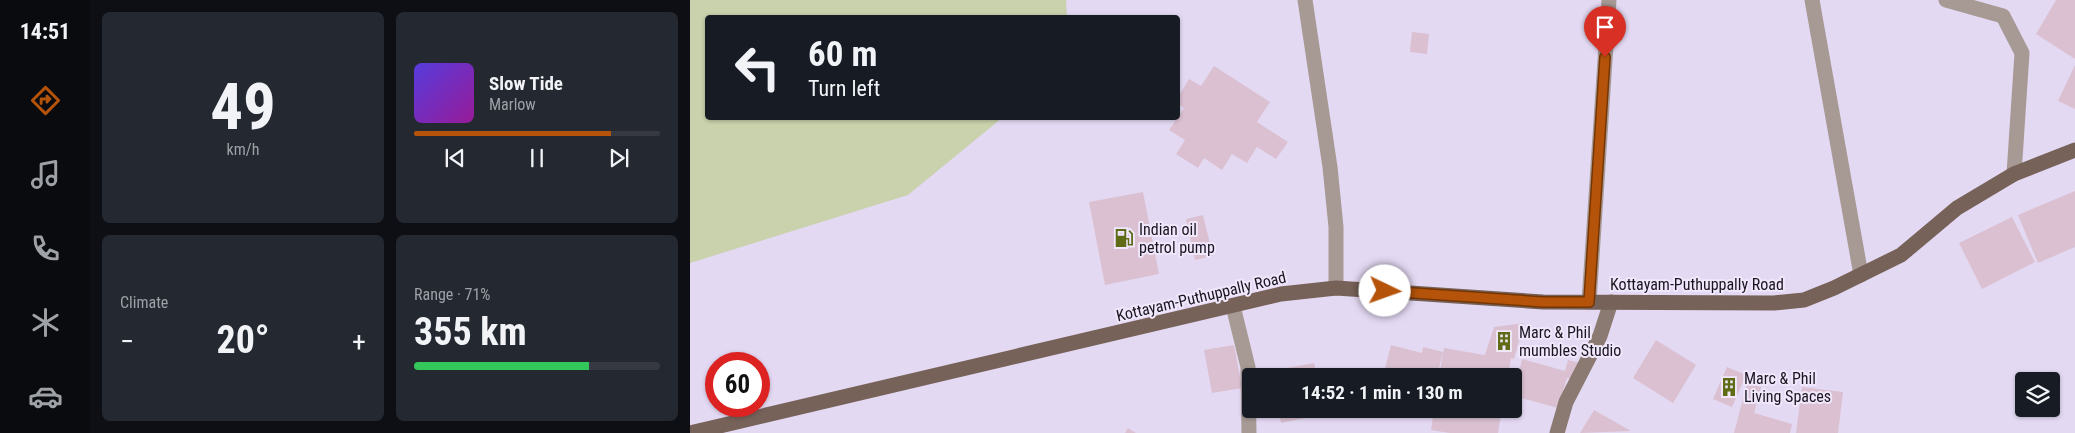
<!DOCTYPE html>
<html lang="en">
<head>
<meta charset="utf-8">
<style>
  body { margin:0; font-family:"Roboto Condensed",sans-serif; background:#242831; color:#f1f3f6; height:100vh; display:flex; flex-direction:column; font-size:19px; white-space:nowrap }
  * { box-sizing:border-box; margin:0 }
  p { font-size:16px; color:#9ea1a6 }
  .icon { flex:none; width:28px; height:28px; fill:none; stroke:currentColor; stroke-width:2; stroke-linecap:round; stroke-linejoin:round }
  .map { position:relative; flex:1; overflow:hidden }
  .side { display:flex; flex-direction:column; gap:12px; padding:12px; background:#0d0f14; width:600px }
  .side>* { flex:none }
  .top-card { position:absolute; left:15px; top:15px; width:475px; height:105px; border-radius:5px; box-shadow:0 1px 4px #0004; background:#171b24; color:#f1f3f6; overflow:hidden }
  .controls { position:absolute; left:1325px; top:372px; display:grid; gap:10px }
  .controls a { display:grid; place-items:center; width:45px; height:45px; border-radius:5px; background:#171b24; box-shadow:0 1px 4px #0004; font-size:25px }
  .speed { position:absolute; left:15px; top:352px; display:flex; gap:10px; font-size:25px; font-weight:700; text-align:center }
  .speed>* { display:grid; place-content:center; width:65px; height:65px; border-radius:50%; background:#171b24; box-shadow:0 1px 4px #0004; line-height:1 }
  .speed .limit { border:8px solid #d22; background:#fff; color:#111 }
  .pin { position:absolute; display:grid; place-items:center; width:42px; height:42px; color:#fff; margin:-51px -21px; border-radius:50% 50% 50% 0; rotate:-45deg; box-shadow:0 0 5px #0007 }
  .pin .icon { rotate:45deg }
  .me { position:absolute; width:55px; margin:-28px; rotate:93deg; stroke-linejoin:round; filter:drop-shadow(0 0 4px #0008) }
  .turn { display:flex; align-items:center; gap:18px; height:105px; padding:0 20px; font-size:22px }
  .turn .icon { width:65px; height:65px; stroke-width:2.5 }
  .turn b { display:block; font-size:35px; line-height:42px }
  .big { font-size:38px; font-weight:700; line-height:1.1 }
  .side .card { flex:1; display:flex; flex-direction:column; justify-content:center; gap:8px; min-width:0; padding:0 18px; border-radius:8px; background:#242831 }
  .side .dial { align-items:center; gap:0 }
  .dial b { font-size:65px; line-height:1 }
  .song { display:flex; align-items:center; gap:15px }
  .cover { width:60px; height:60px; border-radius:8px; background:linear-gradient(135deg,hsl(250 70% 55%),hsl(300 70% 35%)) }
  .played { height:5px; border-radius:2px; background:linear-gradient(90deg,#b45309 80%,#363941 80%) }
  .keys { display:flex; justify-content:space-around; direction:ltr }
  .heat { display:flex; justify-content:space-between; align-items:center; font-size:28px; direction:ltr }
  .charge { height:8px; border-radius:4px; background:linear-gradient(90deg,#34c759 71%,#363941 0) }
  .side .tiles { flex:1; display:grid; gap:12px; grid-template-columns:repeat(2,1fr) }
  .trip { position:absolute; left:552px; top:368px; width:280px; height:50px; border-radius:5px; background:#171b24; box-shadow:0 1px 4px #0004; font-weight:700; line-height:50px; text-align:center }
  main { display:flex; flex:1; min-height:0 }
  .tabs { display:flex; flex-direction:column; width:90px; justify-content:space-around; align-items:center; background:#090b0e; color:#9ea1a6 }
  .tabs .icon { width:35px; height:35px }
  .tabs .current { color:#b45309 }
  .tabs b { font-size:22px; color:#f1f3f6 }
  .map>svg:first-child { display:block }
</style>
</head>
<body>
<main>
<nav class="tabs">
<b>14:51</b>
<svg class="icon current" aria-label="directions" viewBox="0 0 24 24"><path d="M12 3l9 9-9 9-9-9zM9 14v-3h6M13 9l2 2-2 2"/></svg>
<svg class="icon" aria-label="music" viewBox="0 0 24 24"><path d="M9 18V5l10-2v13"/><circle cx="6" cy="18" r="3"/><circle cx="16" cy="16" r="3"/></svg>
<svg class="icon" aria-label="phone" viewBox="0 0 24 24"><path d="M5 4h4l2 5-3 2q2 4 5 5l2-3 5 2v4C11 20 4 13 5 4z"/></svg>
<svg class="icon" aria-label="climate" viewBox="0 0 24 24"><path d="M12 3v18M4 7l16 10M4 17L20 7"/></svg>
<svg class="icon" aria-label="car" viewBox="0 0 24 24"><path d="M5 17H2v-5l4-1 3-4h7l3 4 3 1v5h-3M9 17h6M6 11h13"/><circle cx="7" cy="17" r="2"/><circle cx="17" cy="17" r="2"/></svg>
</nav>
<section class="side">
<div class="tiles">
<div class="card dial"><b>49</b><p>km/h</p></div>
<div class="card">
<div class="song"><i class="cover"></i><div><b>Slow Tide</b><p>Marlow</p></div></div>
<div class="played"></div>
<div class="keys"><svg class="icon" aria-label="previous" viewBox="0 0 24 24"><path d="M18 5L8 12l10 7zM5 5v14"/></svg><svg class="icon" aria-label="pause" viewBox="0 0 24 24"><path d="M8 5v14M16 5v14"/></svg><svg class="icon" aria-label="next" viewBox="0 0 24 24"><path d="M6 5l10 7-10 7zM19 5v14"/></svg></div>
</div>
<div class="card"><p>Climate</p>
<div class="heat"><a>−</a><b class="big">20°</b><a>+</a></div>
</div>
<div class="card"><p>Range · 71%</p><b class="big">355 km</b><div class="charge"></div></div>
</div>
</section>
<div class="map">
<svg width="1385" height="433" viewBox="0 0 1385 433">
  <rect width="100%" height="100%" fill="#e4d9f3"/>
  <path fill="#c9d2ac" d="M 0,0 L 376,0 L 377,17 L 18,18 L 18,118 L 312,118 L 218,195 L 0,263 Z"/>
  <path fill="#dac0d1" d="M 1366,0 L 1385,0 L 1385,59 L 1346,34 Z
    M 722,32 L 739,34 L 737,54 L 720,52 Z
    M 1385,65 L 1385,109 L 1368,101 Z
    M 524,66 L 580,102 L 567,122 L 598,142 L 586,159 L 567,147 L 557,163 L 542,154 L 532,170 L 514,158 L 508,168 L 486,154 L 495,140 L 479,130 L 494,108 L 488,104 L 488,97 L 499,79 L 511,86 Z
    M 1385,191 L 1385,247 L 1348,263 L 1328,215 Z
    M 453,192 L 469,274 L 415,285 L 399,202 Z
    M 513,215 L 523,256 L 505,260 L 496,219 Z
    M 1322,217 L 1345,262 L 1292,289 L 1269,243 Z
    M 834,323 L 824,359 L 821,358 L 818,376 L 749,376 L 754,348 L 795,355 L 804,327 Z
    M 966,340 L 1006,365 L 983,403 L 943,378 Z
    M 544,345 L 552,388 L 522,393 L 514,350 Z
    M 701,345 L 732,353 L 733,347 L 753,352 L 747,376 L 693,376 Z
    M 832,359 L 875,371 L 878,360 L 890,363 L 885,379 L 877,378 L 868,408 L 824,396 Z
    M 624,363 L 627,376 L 582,376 L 581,371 Z
    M 1037,367 L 1056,375 L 1042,407 L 1023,399 Z
    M 661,371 L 677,371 L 677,376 L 661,376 Z
    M 1057,383 L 1071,387 L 1064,413 L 1102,424 L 1100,433 L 1044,433 Z
    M 1112,387 L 1153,392 L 1148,433 L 1106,433 Z
    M 588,409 L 633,409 L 634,414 L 591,423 Z
    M 726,409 L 739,409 L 738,412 Z
    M 744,409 L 812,409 L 808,433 L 760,433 L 741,430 Z
    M 904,410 L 941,431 L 890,433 Z
    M 438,428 L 446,433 L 435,433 Z"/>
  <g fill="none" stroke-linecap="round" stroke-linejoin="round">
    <path stroke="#a79a95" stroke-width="15" d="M 615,0 L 640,167 L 646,227 L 646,288
      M 1122,0 L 1171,275
      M 1256,0 L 1313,16 L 1332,53 L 1324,174
      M 899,302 L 919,0
      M 543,306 L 558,367 L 559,433"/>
    <path stroke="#8b7a72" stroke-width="15" d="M 867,433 L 876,402 L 910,336 L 921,302"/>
    <path stroke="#776259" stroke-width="15" d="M 0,433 L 591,294 L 646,288 L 853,302 L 1084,303 L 1114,300 L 1144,288 L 1211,255 L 1267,208 L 1324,174 L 1385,150"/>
  </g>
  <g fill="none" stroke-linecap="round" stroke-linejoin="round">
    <g stroke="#753606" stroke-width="12">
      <path id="route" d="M 695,291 L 853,302 L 899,302 L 915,57"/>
    </g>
    <use href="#route" stroke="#b45309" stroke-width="9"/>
  </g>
  <defs>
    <g id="fuel-bare" transform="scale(1.5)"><path d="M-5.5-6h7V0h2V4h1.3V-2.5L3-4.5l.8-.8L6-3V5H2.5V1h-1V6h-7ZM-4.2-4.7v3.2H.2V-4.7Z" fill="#5f6c15" stroke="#f0e7fc" stroke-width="2.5" paint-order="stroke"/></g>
    <g id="building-bare" transform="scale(1.5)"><path d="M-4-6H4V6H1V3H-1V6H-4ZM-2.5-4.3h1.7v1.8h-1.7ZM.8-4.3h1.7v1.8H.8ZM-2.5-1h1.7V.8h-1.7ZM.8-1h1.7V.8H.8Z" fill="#5f6c15" stroke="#f0e7fc" stroke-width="2.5" paint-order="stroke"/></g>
  </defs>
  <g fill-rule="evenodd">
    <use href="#fuel-bare" x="434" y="238"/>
    <use href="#building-bare" x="814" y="341"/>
    <use href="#building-bare" x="1039" y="387"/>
  </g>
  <g text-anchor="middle" stroke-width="4" stroke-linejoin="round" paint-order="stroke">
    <g font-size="16" fill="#19151e" stroke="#f0e7fc" text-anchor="start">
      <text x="449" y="235">Indian oil<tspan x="449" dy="18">petrol pump</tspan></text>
      <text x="829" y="338">Marc &amp; Phil<tspan x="829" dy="18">mumbles Studio</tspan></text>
      <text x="1054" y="384">Marc &amp; Phil<tspan x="1054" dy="18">Living Spaces</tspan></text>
    </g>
    <g font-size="16" fill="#19151e" stroke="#f0e7fc">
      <text x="1007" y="290">Kottayam-Puthuppally Road</text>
      <text transform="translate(511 296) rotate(-13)" y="6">Kottayam-Puthuppally Road</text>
    </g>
  </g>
</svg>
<div class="controls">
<a><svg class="icon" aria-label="layers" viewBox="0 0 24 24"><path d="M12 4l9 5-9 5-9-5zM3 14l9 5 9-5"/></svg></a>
</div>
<div class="speed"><div class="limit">60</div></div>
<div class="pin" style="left:915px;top:57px;background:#d93025"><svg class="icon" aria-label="arrive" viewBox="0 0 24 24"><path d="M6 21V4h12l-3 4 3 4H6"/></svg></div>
<svg class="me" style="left:695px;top:291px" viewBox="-20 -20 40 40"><circle r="19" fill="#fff"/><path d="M0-13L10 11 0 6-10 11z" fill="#b45309"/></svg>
<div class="trip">14:52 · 1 min · 130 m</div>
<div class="top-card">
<div class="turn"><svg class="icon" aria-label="left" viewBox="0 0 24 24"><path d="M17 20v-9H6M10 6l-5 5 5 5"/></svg><div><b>60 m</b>Turn left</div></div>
</div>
</div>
</main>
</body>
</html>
